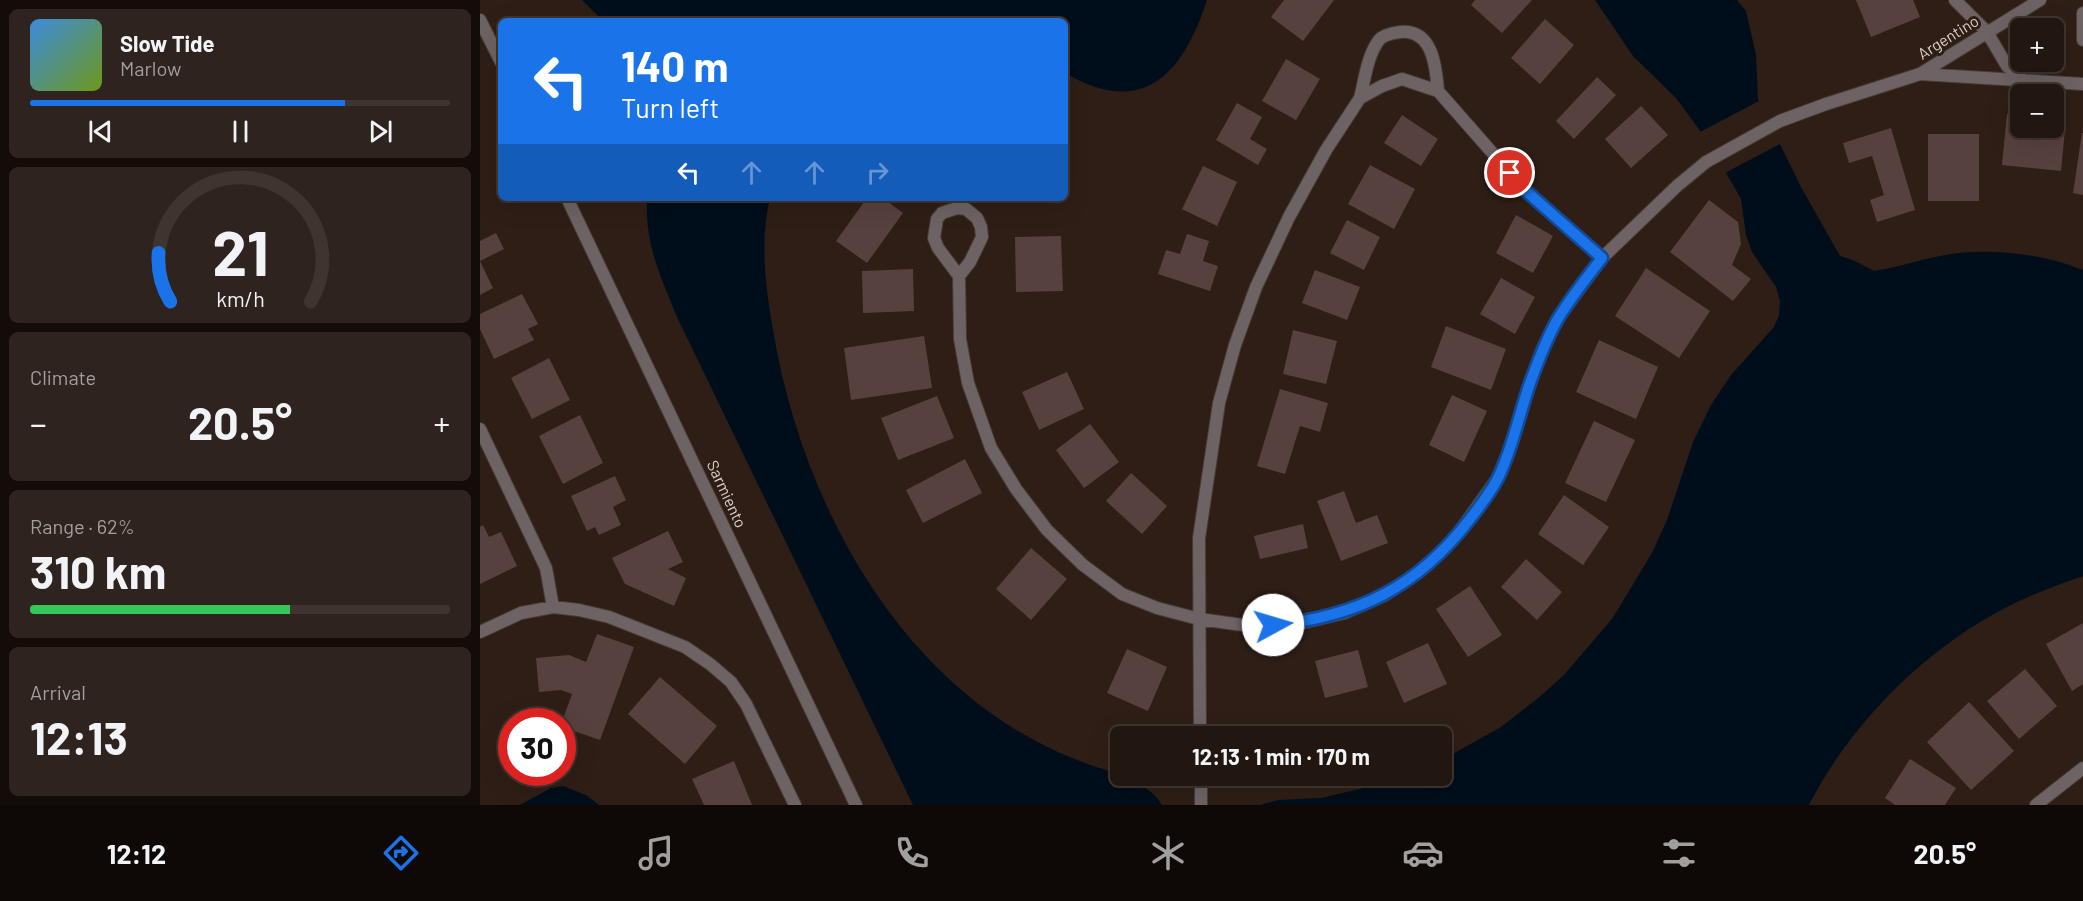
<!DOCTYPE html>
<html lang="en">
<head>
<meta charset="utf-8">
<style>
  body { margin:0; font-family:Barlow,sans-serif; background:#2e231e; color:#f1f3f6; height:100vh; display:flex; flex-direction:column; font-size:22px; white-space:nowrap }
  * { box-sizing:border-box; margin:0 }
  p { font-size:20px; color:#a29f9f }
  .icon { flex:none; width:33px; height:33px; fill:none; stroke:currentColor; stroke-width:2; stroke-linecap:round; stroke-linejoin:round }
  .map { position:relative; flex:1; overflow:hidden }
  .side { display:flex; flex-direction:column; gap:9px; padding:9px; background:#130c09; width:480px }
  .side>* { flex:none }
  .hud { position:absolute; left:18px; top:18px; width:570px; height:183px; border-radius:9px; box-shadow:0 6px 24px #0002,0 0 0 2px #3f3530; background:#1a73e8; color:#fff; overflow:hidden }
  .buttons { position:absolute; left:1530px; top:18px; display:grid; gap:12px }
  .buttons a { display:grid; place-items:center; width:54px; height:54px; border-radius:9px; background:#221610; box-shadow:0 6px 24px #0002,0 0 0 2px #3f3530; font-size:30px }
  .speed { position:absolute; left:18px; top:708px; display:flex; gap:12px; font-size:30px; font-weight:700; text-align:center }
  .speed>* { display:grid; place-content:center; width:78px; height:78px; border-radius:50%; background:#221610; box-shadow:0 6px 24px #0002,0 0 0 2px #3f3530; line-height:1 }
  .speed .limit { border:9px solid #d22; background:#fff; color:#111 }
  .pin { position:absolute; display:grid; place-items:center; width:51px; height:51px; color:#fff; margin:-26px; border:3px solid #fff; border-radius:50%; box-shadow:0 2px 6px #0007 }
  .me { position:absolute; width:66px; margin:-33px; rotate:84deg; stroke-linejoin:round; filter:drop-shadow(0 0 4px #0008) }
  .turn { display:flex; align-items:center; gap:21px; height:126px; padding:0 24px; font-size:27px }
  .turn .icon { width:78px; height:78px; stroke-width:2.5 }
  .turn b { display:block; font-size:42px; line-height:51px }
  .lanes { display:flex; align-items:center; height:57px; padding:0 24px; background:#0003; justify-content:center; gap:30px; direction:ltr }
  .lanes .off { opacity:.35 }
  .big { font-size:45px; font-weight:700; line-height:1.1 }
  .side .tile { flex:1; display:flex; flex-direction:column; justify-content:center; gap:9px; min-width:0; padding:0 21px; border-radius:9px; background:#2e231e }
  .side .dial { align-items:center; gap:0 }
  .dial svg { height:156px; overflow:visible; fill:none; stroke:#3f3530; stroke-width:7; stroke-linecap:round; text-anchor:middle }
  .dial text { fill:#f1f3f6; stroke:none }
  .song { display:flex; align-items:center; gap:18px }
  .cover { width:72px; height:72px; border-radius:9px; background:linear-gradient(135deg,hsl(210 70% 55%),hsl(80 70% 35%)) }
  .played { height:6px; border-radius:3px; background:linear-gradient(90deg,#1a73e8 75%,#3f3530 75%) }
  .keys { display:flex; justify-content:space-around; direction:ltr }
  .heat { display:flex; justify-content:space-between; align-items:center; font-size:33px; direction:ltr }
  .charge { height:9px; border-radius:4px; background:linear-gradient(90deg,#34c759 62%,#3f3530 0) }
  .trip { position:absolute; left:630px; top:726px; width:342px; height:60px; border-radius:9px; background:#221610; box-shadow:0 6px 24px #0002,0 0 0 2px #3f3530; font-weight:700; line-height:60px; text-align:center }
  .menu { display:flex; height:96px; justify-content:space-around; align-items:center; background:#0e0906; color:#a29f9f }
  .menu .icon { width:42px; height:42px }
  .menu .on { color:#1a73e8 }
  .menu b { font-size:27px; color:#f1f3f6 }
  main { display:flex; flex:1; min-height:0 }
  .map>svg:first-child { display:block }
</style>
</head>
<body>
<main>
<section class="side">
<div class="tile">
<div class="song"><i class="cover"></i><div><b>Slow Tide</b><p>Marlow</p></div></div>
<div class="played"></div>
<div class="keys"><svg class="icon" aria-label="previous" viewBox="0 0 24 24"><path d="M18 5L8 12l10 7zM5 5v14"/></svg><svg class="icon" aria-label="pause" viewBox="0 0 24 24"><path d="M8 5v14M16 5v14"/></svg><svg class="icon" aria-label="next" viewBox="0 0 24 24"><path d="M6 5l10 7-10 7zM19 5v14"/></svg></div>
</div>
<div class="tile dial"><svg viewBox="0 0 100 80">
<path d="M14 69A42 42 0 1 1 86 69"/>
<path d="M14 69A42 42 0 0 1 8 44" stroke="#1a73e8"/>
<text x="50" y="56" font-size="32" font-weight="700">21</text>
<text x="50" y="72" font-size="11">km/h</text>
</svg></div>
<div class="tile"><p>Climate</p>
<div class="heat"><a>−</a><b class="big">20.5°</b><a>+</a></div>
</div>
<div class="tile"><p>Range · 62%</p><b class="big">310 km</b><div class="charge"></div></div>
<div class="tile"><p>Arrival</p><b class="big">12:13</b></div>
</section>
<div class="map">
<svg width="1603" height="805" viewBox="0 0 1603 805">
  <rect width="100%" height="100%" fill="#2e1e16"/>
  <path fill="#000e1b" d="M 102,0 L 727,0 C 703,74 663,119 585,73 L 585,21 L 123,21 Z
    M 1115,0 L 1257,0 L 1266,11 L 1276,55 L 1278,99 L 1321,187 L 1360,256 L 1373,260 L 1394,271 C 1420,267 1445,258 1471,254 C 1513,248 1563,254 1603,270 L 1603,576 C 1577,585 1551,595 1527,607 C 1445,649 1371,723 1329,805 L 780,805 L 798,800 L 841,798 L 905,783 L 926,776 L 962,776 L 962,760 L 1021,727 L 1057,699 L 1083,676 L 1132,619 L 1172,553 L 1187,520 L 1213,442 L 1231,405 L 1251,375 L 1294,327 L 1299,315 L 1300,301 L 1296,287 L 1272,252 L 1266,235 L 1261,199 L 1229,143 L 1196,98 L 1153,56 Z
    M 167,198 L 290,198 C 280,240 285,281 292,324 C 316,476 393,636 525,723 C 550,739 577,753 605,763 C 633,774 664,777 682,805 L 433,805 L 197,317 C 180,275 165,245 167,198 Z
    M 83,786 L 106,795 L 119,805 L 40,805 L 71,788 Z"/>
  <path fill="#2e1e16" d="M 1281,100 L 1302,143 L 1243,174 L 1218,133 Z"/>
  <path fill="#57413f" d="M 804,0 L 854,0 L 823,41 L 791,17 Z
    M 995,0 L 1052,0 L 1022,33 L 991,5 Z
    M 1376,0 L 1433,0 L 1440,17 L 1391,37 Z
    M 1065,19 L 1094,45 L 1060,84 L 1031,58 Z
    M 806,59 L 840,79 L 816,120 L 782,101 Z
    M 1117,77 L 1136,95 L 1094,139 L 1076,121 Z
    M 757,103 L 782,117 L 770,139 L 787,149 L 778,165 L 736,140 Z
    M 1161,106 L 1188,135 L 1151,168 L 1125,139 Z
    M 1527,114 L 1540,115 L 1540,128 L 1574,128 L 1574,118 L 1586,119 L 1581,171 L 1522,165 Z
    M 922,115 L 958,139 L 941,166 L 904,143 Z
    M 1411,128 L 1435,210 L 1397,222 L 1390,200 L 1404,195 L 1392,156 L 1369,163 L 1363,143 Z
    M 1602,133 L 1603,133 L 1603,195 L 1593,193 Z
    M 1448,134 L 1499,134 L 1499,201 L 1448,201 Z
    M 890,165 L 935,189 L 914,229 L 868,204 Z
    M 723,166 L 757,182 L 737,226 L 702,209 Z
    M 387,198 L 403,198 L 423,213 L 387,263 L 356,241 Z
    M 1229,200 L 1258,222 L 1261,244 L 1252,265 L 1271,279 L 1253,301 L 1190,252 Z
    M 1036,215 L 1073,236 L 1053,273 L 1016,253 Z
    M 867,220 L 900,237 L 884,270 L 850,253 Z
    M 16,233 L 24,249 L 0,261 L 13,288 L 0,295 L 0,241 Z
    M 707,234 L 729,241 L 723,261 L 738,266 L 730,291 L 678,274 L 686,250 L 700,254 Z
    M 581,236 L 583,291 L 536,292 L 535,237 Z
    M 1166,268 L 1230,311 L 1199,358 L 1135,316 Z
    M 433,269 L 434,311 L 383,313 L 382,271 Z
    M 835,270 L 880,287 L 867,320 L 822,303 Z
    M 1021,278 L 1055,297 L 1035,334 L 1000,314 Z
    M 42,294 L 58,324 L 48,329 L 54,340 L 14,359 L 0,329 L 0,314 Z
    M 966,326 L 1026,349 L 1011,390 L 951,367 Z
    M 813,330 L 857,341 L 846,384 L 803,374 Z
    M 444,336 L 452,388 L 371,400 L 364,348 Z
    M 1119,340 L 1178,367 L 1156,419 L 1096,392 Z
    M 69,358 L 90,400 L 52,419 L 31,378 Z
    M 587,372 L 604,409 L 559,430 L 542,392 Z
    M 800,389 L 848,403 L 840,432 L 820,426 L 805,474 L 777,466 Z
    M 972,395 L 1007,411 L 984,462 L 949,445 Z
    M 457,396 L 474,438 L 418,460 L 401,418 Z
    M 100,415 L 123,463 L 83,484 L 59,436 Z
    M 1114,421 L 1155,440 L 1126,502 L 1085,483 Z
    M 610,424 L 639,462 L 604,488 L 576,450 Z
    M 485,459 L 502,493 L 443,523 L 426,490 Z
    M 651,473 L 687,506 L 662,534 L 626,501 Z
    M 135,476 L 146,500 L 133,507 L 141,525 L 119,535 L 115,527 L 107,531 L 91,496 Z
    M 864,491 L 876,523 L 897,515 L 908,543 L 861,561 L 837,501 Z
    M 1084,495 L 1129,527 L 1103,565 L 1058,534 Z
    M 823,524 L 828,548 L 780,559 L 774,536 Z
    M 3,525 L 9,537 L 21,532 L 37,566 L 0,584 L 0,527 Z
    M 188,531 L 203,562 L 188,569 L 206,578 L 194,606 L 145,584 L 132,558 Z
    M 551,548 L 587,579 L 551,620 L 516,589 Z
    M 1046,559 L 1082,592 L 1057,620 L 1021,587 Z
    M 990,586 L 1022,635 L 988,657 L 956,609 Z
    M 1603,623 L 1603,684 L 1592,691 L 1566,644 Z
    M 117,634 L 154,647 L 120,740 L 82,727 L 82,722 L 92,694 L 81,690 L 59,692 L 56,658 L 89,655 L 106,662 Z
    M 948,643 L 967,684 L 924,703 L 906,662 Z
    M 647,649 L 687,667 L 668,711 L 627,693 Z
    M 878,650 L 888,687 L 845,698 L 835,661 Z
    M 1545,669 L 1577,706 L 1539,739 L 1507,701 Z
    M 180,677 L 237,726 L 205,764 L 148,714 Z
    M 1489,702 L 1534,751 L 1491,790 L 1447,742 Z
    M 1430,759 L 1476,788 L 1465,805 L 1415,805 L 1405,798 Z
    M 254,761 L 272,805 L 224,805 L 212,779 Z"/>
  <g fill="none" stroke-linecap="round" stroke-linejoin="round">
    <g stroke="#4a3b33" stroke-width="14">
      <path id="minor" d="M 1475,0 L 1507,32 L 1527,66 L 1542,79
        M 1560,0 L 1440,74 L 1603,84
        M 1603,13 L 1603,40
        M 0,20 L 21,62
        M 880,98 C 885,79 887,56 899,40 C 903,35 913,33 920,32 C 953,29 956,67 958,91
        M 87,198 L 376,805
        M 479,276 L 490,262 L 502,237 L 501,227 L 497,218 L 486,209 L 477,208 L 462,213 L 457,219 L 454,238 L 458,248 L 479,276 L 480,339 L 488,383 L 511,448 L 536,489 L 567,530 L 603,565 L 642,594 L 677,608 L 719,619 L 777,627 L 826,622 L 864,613 L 905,595 L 943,569 L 974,539 L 1017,479 L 1030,449 L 1050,384 L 1062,350 L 1078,318 L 1122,258 L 1197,186 L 1226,162 L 1300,121 L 1346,104 L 1440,74
        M 0,429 L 66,568 L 73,607
        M 0,632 L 41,613 L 73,607 L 99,610 L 129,617 L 205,647 L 230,664 L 251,682 L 266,704 L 315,805
        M 720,736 L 719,538 L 739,403 L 755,345 L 776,287 L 809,217 L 846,150 L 880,98 L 902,86 L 922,79 L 958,91 L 1046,191 L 1122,258
        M 721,776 L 721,805
        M 1556,805 L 1603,768"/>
    </g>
    <use href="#minor" stroke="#6d6365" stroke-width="12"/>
  </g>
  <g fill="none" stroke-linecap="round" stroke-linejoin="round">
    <g stroke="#114b97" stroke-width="15">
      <path id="route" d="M 793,625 C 877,617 938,587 990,519 C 1000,506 1011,492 1018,478 C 1033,448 1039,414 1050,383 C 1058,361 1067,337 1079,317 C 1092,296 1107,277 1122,258 L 1046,191 L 1030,173"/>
    </g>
    <use href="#route" stroke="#1a73e8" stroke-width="10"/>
  </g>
  <g text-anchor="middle" stroke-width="6" stroke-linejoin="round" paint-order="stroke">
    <g font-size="16" fill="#ddd1cc" stroke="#2e1e16">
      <text transform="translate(1468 37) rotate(-32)" y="6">Argentino</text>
      <text transform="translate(247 494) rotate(65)" y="6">Sarmiento</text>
    </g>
  </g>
</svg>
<div class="buttons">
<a>+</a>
<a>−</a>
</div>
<div class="speed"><div class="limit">30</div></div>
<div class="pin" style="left:1030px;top:173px;background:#d93025"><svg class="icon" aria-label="arrive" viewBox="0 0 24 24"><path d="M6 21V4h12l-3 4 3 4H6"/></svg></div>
<svg class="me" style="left:793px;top:625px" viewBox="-20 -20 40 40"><circle r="19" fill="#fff"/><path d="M0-13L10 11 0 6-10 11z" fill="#1a73e8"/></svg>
<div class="trip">12:13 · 1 min · 170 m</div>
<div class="hud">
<div class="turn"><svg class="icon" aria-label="left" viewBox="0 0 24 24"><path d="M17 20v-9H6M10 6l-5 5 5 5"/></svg><div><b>140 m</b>Turn left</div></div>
<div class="lanes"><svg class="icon" aria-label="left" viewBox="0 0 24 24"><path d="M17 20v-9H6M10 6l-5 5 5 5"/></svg><svg class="icon off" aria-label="ahead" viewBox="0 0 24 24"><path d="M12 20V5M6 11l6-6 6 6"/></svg><svg class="icon off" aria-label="ahead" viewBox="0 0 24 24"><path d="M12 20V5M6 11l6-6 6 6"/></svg><svg class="icon off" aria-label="right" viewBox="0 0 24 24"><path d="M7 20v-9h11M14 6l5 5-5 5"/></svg></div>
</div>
</div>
</main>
<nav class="menu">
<b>12:12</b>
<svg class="icon on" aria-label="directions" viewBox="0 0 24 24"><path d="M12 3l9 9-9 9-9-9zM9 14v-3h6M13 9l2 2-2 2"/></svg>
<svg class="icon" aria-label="music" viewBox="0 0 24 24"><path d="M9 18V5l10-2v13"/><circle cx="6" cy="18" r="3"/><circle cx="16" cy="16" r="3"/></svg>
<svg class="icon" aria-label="phone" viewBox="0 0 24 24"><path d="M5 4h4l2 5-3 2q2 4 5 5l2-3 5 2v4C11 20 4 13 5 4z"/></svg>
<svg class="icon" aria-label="climate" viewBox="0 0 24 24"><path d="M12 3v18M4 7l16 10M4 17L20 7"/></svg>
<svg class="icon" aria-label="car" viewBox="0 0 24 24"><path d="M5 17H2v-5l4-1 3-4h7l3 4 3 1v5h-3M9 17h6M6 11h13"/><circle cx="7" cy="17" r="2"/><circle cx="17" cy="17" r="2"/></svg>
<svg class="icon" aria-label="filters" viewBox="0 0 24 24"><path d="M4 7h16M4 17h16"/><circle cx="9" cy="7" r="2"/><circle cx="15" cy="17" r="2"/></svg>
<b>20.5°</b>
</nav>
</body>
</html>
